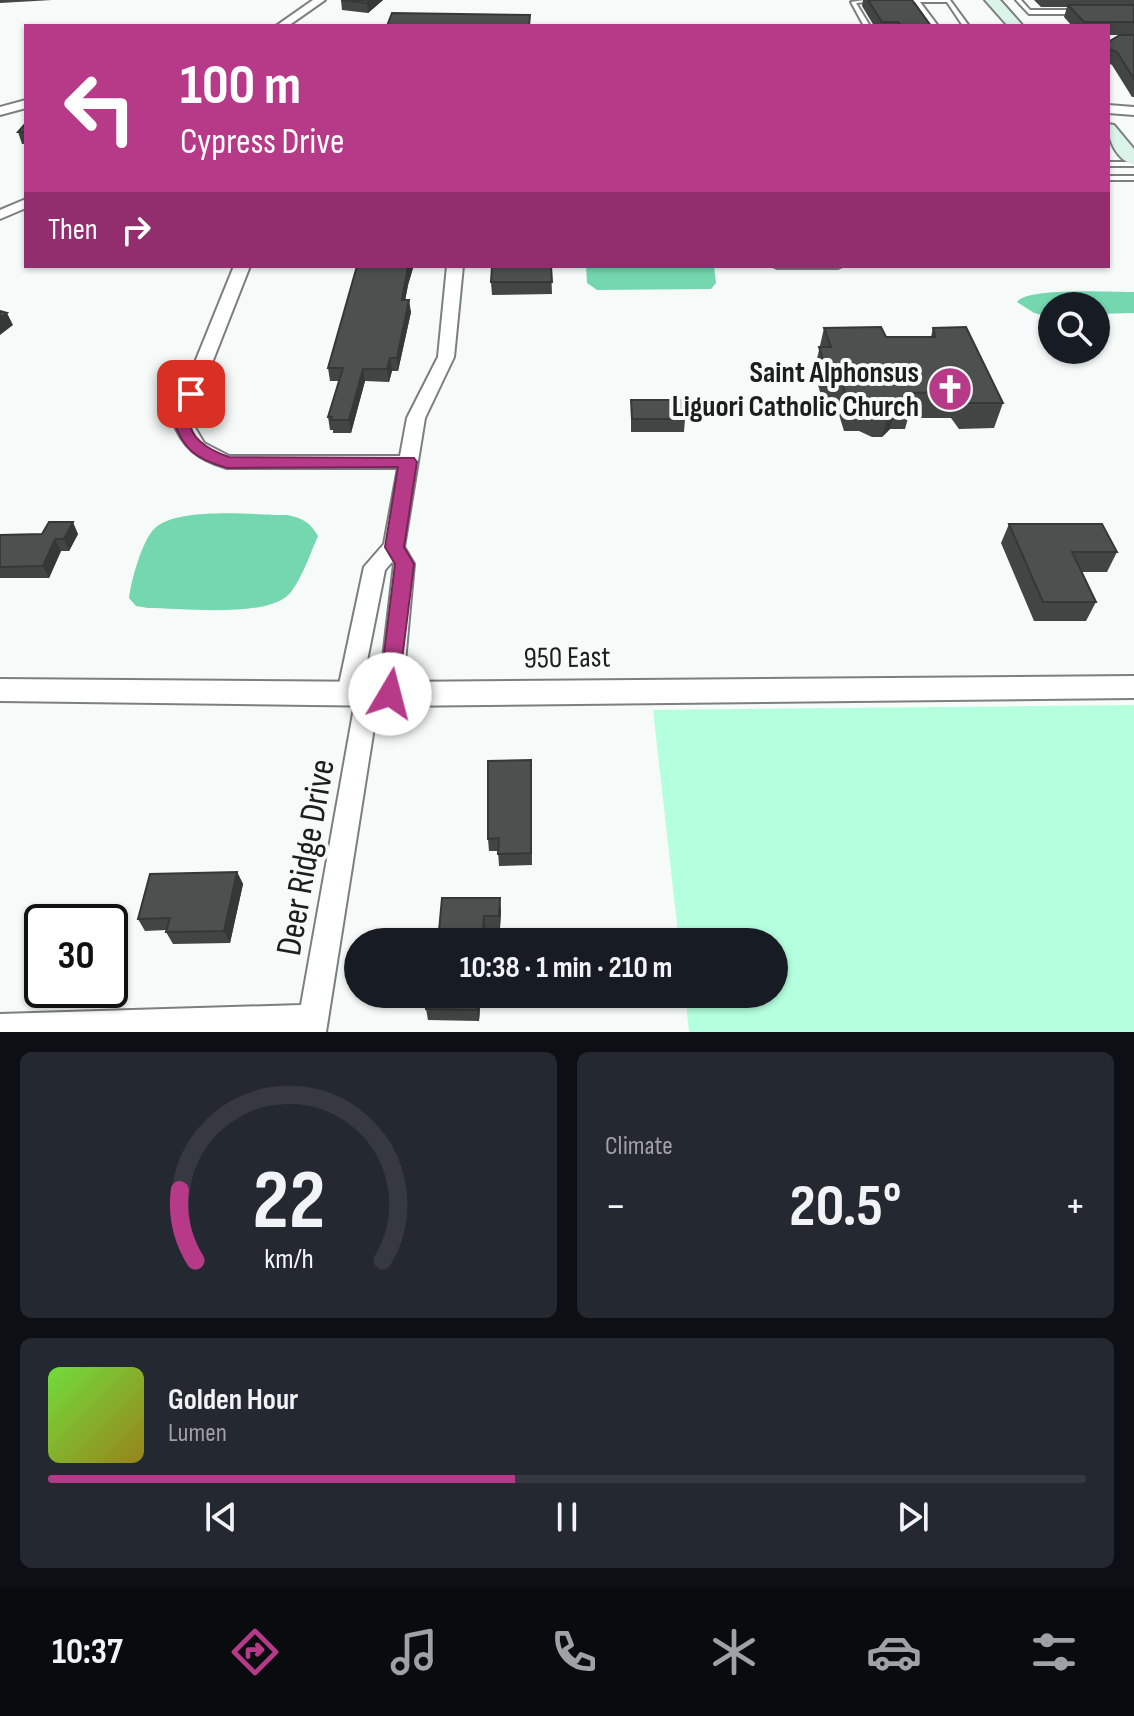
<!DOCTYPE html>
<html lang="en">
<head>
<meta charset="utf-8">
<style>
  body { margin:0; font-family:"Sofia Sans Condensed",sans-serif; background:#242831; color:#f1f3f6; height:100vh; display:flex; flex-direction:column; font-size:30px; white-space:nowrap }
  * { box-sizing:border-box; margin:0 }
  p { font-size:26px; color:#9ea1a6 }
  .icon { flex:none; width:44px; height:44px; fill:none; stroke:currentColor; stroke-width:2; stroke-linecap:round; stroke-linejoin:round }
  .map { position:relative; height:1032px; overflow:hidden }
  .panel { display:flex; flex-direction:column; gap:20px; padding:20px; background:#0d0f14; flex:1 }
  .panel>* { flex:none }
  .hud { position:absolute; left:24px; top:24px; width:1086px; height:244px; border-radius:0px; box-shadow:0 2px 6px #0004; background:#b73a89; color:#fff; overflow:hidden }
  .fabs { position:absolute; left:1038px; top:292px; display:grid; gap:16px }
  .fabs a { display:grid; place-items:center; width:72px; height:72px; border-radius:50%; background:#171b24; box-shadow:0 2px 6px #0004; font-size:40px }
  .speed { position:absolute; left:24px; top:904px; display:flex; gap:16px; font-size:40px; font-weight:700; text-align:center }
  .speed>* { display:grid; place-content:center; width:104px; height:104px; border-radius:50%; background:#171b24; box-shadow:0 2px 6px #0004; line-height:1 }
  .speed .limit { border:4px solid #111; border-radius:12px; background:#fff; color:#111 }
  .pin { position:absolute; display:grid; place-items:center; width:68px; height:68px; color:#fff; margin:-34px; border-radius:16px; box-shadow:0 4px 12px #0006 }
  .me { position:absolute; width:88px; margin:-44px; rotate:8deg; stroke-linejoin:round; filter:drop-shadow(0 0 6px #0008) }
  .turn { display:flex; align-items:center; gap:28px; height:168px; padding:0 24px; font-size:36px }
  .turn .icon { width:104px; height:104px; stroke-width:2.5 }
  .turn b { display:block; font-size:56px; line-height:68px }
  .then { display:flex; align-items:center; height:76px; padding:0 24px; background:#0003; gap:16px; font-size:30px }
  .big { font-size:60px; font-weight:700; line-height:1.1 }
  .panel .tile { flex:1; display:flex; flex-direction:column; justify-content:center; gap:12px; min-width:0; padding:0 28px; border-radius:12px; background:#242831 }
  .panel .dial { align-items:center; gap:0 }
  .dial svg { height:208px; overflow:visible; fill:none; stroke:#363941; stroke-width:7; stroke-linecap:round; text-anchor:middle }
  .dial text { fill:#f1f3f6; stroke:none }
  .song { display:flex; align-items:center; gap:24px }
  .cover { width:96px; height:96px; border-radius:12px; background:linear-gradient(135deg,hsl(100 70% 55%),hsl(50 70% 35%)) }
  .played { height:8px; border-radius:4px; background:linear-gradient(90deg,#b73a89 45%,#363941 45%) }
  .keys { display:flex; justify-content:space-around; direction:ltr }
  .heat { display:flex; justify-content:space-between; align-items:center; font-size:44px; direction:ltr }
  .panel .tiles { flex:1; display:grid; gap:20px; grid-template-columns:1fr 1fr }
  .tile:last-child { grid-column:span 2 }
  .trip { position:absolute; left:344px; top:928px; width:444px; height:80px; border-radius:40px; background:#171b24; box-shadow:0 2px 6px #0004; font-weight:700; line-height:80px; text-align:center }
  .dock { display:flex; height:128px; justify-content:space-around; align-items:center; background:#090b0e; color:#9ea1a6 }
  .dock .icon { width:56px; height:56px }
  .dock .active { color:#b73a89 }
  .dock b { font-size:36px; color:#f1f3f6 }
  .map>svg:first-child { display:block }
</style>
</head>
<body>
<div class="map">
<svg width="1134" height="1032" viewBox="0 0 1134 1032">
  <rect width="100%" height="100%" fill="#f6fbf9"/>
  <path fill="#b4ffde" d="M 1134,705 L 1134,1032 L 689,1032 L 685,994 L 774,994 L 774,942 L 679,942 L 653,710 Z"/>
  <path fill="#75d7b0" d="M 586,266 L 714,266 L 716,283 L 711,289 L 597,290 L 587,283 Z
    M 1134,292 L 1134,313 L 1096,314 L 1096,306 L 1052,306 L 1051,317 L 1034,313 L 1017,302 C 1026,287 1112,292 1134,292 Z
    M 287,515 C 302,518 310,522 318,536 C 310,554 303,576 291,592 C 271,619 181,608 148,608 L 136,606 L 129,598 C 131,581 142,541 154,529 C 177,506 255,515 287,515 Z"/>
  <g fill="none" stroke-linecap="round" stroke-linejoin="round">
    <g stroke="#7b7f7d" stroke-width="4">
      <path id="service" d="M 864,0 L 877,1 L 856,3 L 870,26 L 864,26 L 851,2 Z
        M 897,0 L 950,0 L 969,26 L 963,26 L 947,2 L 920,2 L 938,26 L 932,26 L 915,2 L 899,2 Z
        M 1016,0 L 1021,0 L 1030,10 L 1079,10 L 1082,12 L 1079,14 L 1029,14 Z
        M 1108,162 L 1134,162 L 1134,166 L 1108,166 Z
        M 1108,176 L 1134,176 L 1134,180 L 1108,180 Z
        M 773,266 L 842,266 L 838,268 L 777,268 Z"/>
    </g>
    <g stroke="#7b7f7d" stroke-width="4">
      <path id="minor" d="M 313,0 L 325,0 L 288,26 L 276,26 Z
        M 26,100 L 26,108 L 0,115 L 0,107 Z
        M 1108,105 L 1134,107 L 1134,115 L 1108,113 Z
        M 26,199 L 26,208 L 0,219 L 0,210 Z
        M 234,266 L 250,266 L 190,419 L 204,443 L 229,456 L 400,456 L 407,418 L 438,357 L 447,266 L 463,266 L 454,357 L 425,418 L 404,547 L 414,564 L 402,694 L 398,701 L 390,704 L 382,701 L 379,696 L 326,1032 L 0,1032 L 0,1014 L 301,1005 L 355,702 L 341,701 L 337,694 L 364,567 L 384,544 L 398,468 L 227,468 C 198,460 182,447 172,419 ZM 392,562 L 394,564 L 379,692 L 368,684 L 362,686 L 385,570 Z"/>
    </g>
    <g stroke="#7b7f7d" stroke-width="4">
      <path id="tertiary" d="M 1134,676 L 1134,698 L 390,706 L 0,701 L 0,679 L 390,682 Z"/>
    </g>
    <g stroke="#7b7f7d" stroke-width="4">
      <path id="secondary" d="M 985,0 L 1000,0 L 1023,26 L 1008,26 Z
        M 1108,124 L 1114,125 L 1134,149 L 1134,165 C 1117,160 1108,141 1108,124 Z"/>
    </g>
    <use href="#service" fill="#fff" fill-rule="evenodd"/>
    <use href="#minor" fill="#fff" fill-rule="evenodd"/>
    <use href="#tertiary" fill="#fff" fill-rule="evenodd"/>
    <use href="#secondary" fill="#dbf4ea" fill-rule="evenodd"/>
  </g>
  <path fill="#414543" d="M 0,0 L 52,0 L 0,3 Z
    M 341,0 L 383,0 L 368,13 L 342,10 Z
    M 863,0 L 912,0 L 931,26 L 874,26 L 862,6 Z
    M 1034,0 L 1134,0 L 1134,97 L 1132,97 L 1112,65 L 1108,63 L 1108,42 L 1128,35 L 1108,35 L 1108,26 L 1072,26 L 1064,17 L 1067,7 L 1041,7 Z
    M 26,123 L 26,144 L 22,144 L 18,132 Z
    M 357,266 L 417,266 L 417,268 L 413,268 L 408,285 L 405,300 L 411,312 L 398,371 L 392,371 L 389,382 L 365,381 L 351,433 L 333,433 L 333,430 L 330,430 L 328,417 L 339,381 L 330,381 L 328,368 Z
    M 551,266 L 552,294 L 492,295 L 491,282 Z
    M 824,328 L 886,337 L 931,337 L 933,328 L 1003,403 L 994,428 L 959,429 L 951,418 L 908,418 L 905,429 L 890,429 L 882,437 L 872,437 L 859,431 L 844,431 L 837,408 L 825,408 L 814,372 Z
    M 631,400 L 685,419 L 684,432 L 631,432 Z
    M 1009,524 L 1117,552 L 1107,572 L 1082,572 L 1096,602 L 1086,621 L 1034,621 L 1001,543 Z
    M 78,534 L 69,551 L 61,551 L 49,578 L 0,578 L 0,536 Z
    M 531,760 L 532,865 L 499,866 L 498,851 L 489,851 L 488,839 Z
    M 237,872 L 243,884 L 230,943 L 173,944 L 166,932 L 167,930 L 145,931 L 138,919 Z
    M 442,898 L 501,910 L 500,928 L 485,928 L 484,942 L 438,942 Z
    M 427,994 L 481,994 L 479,1021 L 428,1020 L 426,1009 Z"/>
  <path fill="#353837" d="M 370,0 L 383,0 L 368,13 L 367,3 Z
    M 408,266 L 412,266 L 413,268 L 408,285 L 403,312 L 402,300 Z
    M 409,300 L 411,312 L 398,371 L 397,358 Z
    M 7,313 L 13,325 L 0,335 L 0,318 Z
    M 390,358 L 392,371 L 389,382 L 387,369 Z
    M 363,369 L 365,381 L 351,433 L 349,420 Z
    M 897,404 L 890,429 L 882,437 L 889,412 Z
    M 73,522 L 78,534 L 69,551 L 64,539 Z
    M 55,539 L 61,551 L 49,578 L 43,566 Z
    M 237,872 L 243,884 L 230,943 L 224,931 Z
    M 500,898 L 501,910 L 500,928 L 499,916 Z
    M 484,916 L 485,928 L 484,942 L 482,942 Z
    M 478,994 L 481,994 L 479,1021 L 477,1010 Z"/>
  <path fill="#4c504e" stroke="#353837" stroke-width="2" d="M 341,0 L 370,0 L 367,3 Z
    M 868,0 L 912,0 L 931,26 L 901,26 L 898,22 L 882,22 Z
    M 1068,5 L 1134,5 L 1134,22 L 1084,22 Z
    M 392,13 L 530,15 L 529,26 L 387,26 Z
    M 1120,35 L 1134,35 L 1134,79 L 1117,52 L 1108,49 L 1108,42 Z
    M 26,123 L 26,132 L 18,132 Z
    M 357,266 L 408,266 L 402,300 L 409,300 L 397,358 L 390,358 L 387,369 L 363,369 L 349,420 L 331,420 L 332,417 L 328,417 L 343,368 L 328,368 Z
    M 492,266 L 551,266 L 552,282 L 491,282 Z
    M 0,311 L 7,313 L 0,318 Z
    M 881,327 L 886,337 L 935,337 L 933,328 L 966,327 L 1003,403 L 968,403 L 959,392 L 909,393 L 913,404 L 897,404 L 889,412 L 879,412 L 865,405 L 850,406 L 842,383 L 830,383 L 819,347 L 831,347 L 824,328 Z
    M 631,400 L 683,400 L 685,419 L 632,419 Z
    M 49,522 L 73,522 L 64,539 L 55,539 L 43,566 L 0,567 L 0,535 L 42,534 Z
    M 1009,524 L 1102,524 L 1117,552 L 1072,552 L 1096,602 L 1043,602 Z
    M 531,760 L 531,853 L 498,854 L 499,838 L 488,839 L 488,761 Z
    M 237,872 L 224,931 L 166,932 L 170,918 L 138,919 L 150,874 Z
    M 442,898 L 500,898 L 499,916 L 484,916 L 482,942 L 438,942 Z
    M 427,994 L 478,994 L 477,1010 L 426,1009 Z"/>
  <path fill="#b73a89" stroke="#772659" stroke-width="2" d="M 191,389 L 199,394 C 196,401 190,411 190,418 C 188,440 212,451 229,457 L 414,458 L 417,462 L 404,547 L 414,564 L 397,700 L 390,703 L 382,700 L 379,694 L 395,564 L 385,547 L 398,467 L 227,468 C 196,459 183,450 173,419 L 183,394 Z"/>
  <defs>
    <g id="church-disc" transform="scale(2.3)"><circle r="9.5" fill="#b73a89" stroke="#f6fbf9"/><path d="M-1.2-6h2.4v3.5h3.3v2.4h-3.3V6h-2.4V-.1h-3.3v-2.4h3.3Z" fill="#fff"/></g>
  </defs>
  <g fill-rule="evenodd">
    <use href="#church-disc" x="950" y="389"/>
  </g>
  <g text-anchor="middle" stroke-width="8" stroke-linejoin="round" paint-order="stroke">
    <g font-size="30" font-weight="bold" fill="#1c1e1d" stroke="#f6fbf9" text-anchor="end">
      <text x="919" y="382">Saint Alphonsus<tspan x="919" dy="34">Liguori Catholic Church</tspan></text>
    </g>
    <g font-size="30" fill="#1c1e1d" stroke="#f6fbf9">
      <text transform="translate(567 657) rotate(-1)" y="10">950 East</text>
    </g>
    <g font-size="36" fill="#1c1e1d" stroke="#f6fbf9">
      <text transform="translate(304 857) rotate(-80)" y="13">Deer Ridge Drive</text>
    </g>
  </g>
</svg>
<div class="fabs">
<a><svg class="icon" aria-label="search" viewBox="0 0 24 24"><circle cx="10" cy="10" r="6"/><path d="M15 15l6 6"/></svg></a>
</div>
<div class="speed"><div class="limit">30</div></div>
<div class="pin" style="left:191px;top:394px;background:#d93025"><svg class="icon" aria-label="arrive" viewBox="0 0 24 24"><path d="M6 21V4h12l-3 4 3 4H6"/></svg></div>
<svg class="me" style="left:390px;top:694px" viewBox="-20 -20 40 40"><circle r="19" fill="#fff"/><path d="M0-13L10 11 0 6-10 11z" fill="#b73a89"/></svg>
<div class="trip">10:38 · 1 min · 210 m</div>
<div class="hud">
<div class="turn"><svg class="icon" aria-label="left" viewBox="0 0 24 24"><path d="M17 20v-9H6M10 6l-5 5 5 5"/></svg><div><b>100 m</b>Cypress Drive</div></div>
<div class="then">Then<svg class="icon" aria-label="right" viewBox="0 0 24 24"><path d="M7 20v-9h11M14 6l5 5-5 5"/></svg></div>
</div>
</div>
<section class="panel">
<div class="tiles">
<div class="tile dial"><svg viewBox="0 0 100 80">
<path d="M14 69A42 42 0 1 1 86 69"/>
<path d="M14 69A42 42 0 0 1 8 42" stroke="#b73a89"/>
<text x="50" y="56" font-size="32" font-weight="700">22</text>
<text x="50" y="72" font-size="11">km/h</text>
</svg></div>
<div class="tile"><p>Climate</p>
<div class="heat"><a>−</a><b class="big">20.5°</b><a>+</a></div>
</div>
<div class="tile">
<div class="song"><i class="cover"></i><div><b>Golden Hour</b><p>Lumen</p></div></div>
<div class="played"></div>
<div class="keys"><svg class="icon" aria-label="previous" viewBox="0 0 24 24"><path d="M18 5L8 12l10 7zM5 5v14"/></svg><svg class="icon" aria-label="pause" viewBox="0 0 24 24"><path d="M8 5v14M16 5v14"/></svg><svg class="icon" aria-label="next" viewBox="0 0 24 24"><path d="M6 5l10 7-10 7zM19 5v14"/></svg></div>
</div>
</div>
</section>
<nav class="dock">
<b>10:37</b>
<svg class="icon active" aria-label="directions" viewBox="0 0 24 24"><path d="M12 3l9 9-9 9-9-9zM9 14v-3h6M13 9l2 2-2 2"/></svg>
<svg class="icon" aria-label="music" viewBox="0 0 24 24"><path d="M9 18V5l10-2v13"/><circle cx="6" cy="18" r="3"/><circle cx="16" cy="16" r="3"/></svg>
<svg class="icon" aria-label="phone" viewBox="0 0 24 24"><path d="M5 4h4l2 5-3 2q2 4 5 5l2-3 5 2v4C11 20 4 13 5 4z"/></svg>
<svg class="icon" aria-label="climate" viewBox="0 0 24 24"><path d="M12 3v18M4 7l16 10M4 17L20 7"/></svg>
<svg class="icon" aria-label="car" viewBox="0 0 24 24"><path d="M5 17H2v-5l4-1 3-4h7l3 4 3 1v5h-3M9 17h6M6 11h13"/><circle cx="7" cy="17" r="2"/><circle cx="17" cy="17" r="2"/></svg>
<svg class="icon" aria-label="filters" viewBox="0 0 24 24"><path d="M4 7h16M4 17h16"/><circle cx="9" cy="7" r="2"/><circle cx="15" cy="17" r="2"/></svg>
</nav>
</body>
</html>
